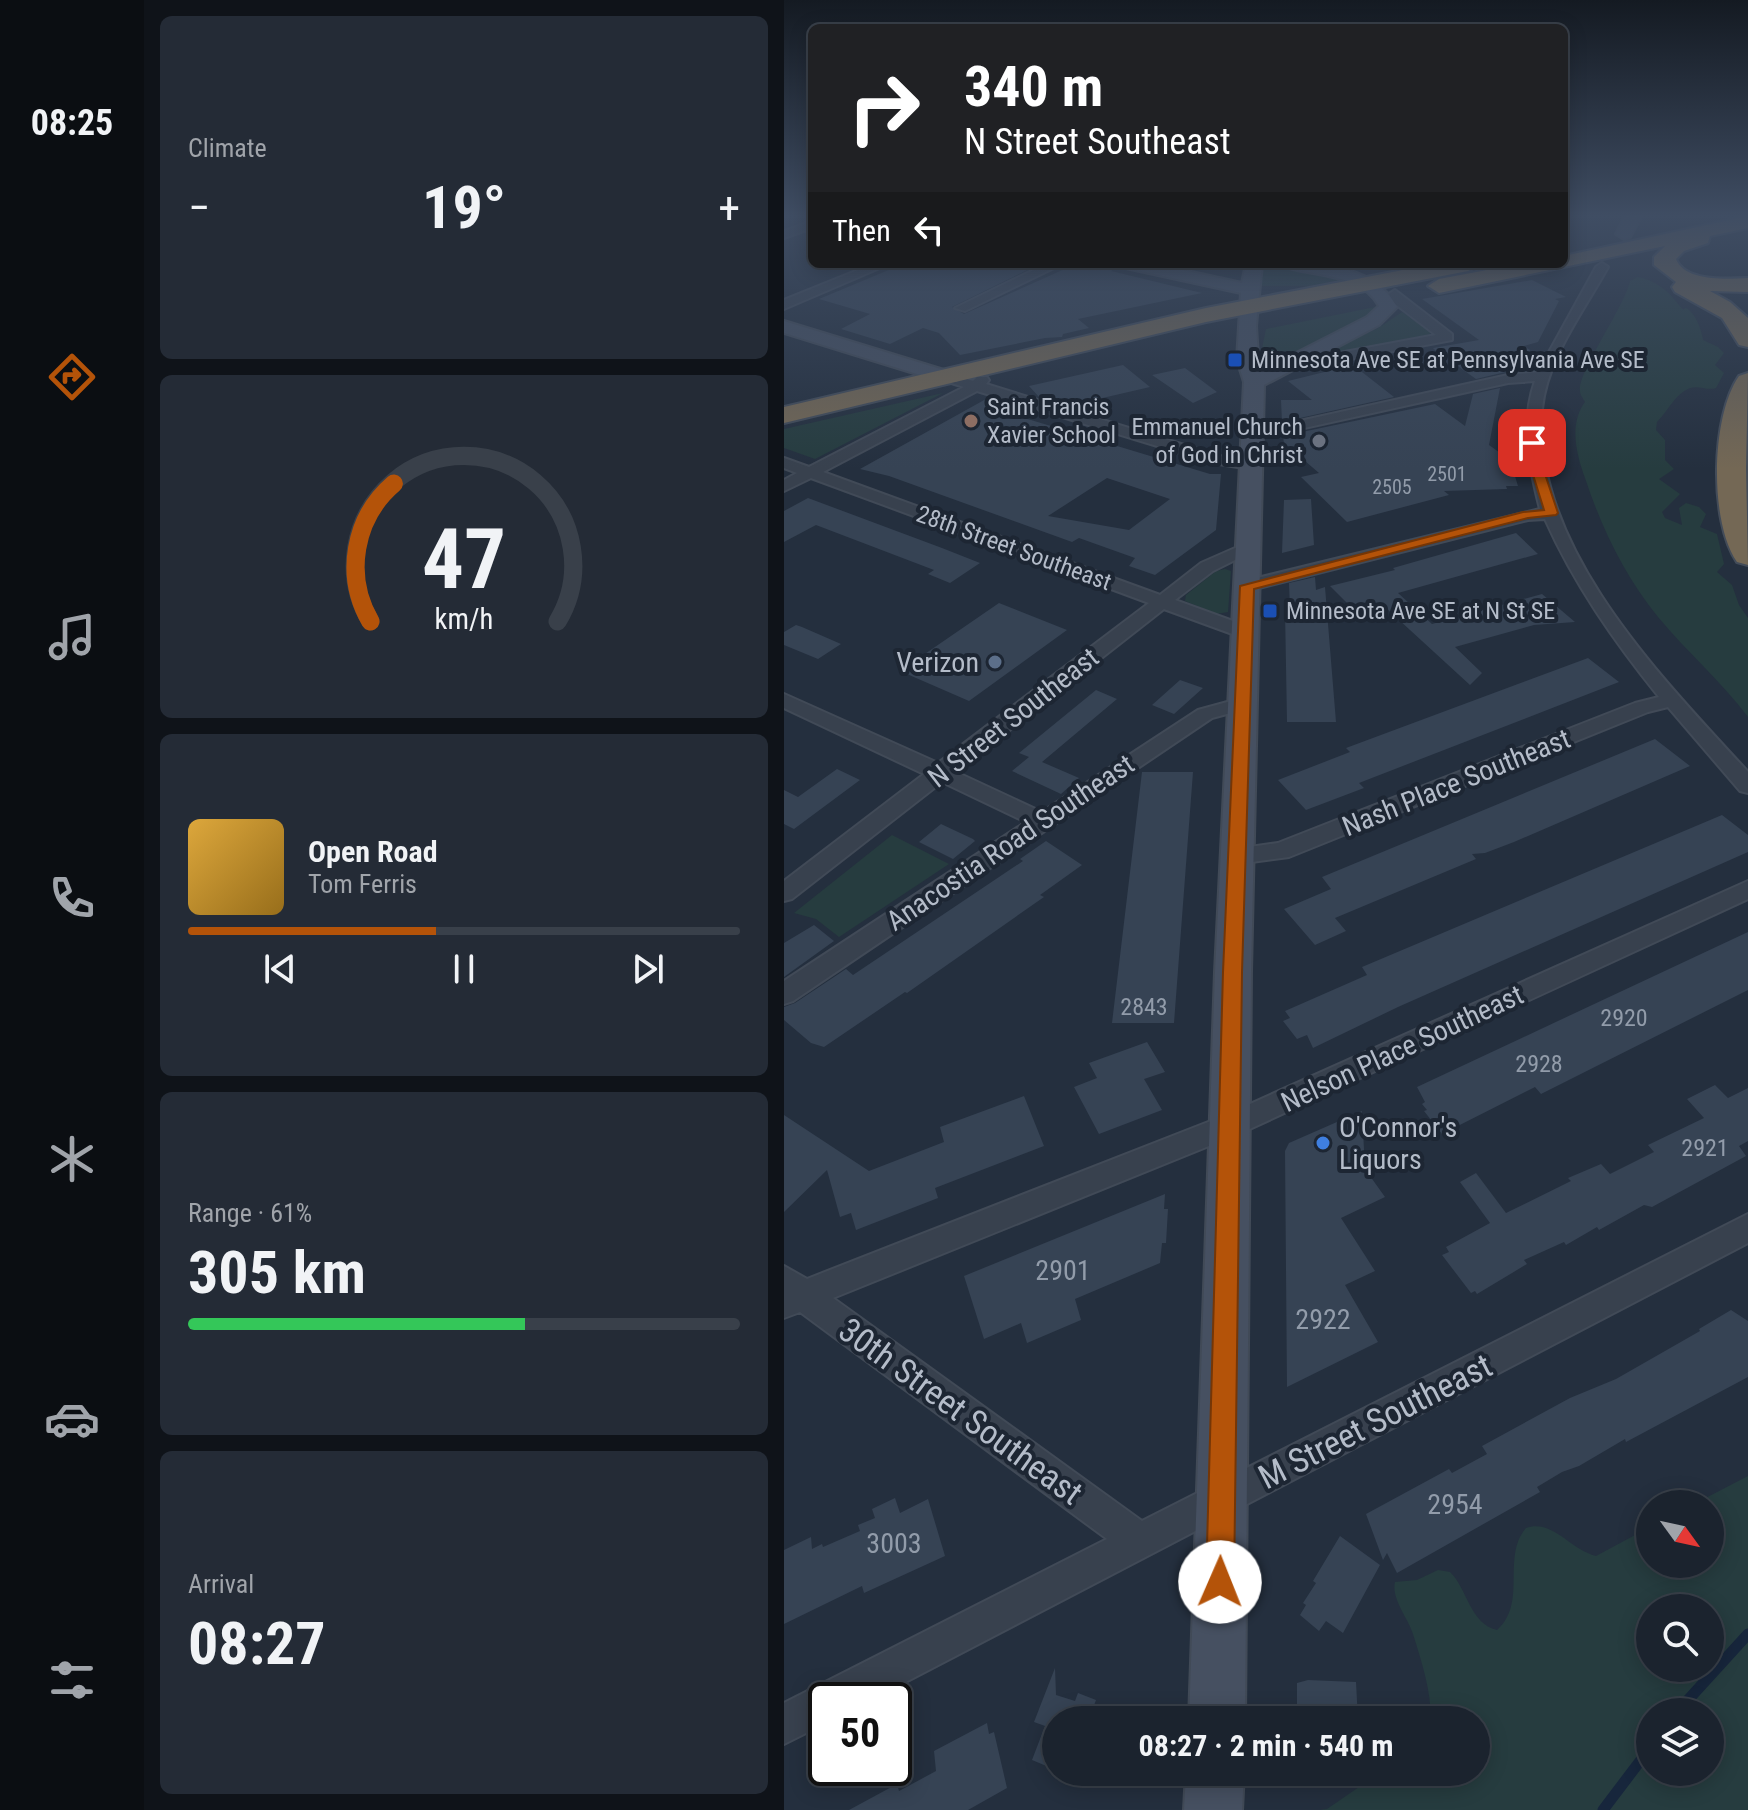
<!DOCTYPE html>
<html lang="en">
<head>
<meta charset="utf-8">
<style>
  body { margin:0; font-family:"Roboto Condensed",sans-serif; background:#242b36; color:#f1f3f6; height:100vh; display:flex; flex-direction:column; font-size:30px; white-space:nowrap }
  * { box-sizing:border-box; margin:0 }
  p { font-size:26px; color:#a0a4aa }
  .icon { flex:none; width:44px; height:44px; fill:none; stroke:currentColor; stroke-width:2; stroke-linecap:round; stroke-linejoin:round }
  .map { position:relative; flex:1; overflow:hidden }
  .panel { display:flex; flex-direction:column; gap:16px; padding:16px; background:#0f1319; width:640px }
  .panel>* { flex:none }
  .banner { position:absolute; left:24px; top:24px; width:760px; height:244px; border-radius:12px; box-shadow:0 4px 20px #0003,0 0 0 2px #39404a; background:#202124; color:#fff; overflow:hidden }
  .needle { width:52px; rotate:123deg }
  .buttons { position:absolute; left:852px; top:1490px; display:grid; gap:16px }
  .buttons a { display:grid; place-items:center; width:88px; height:88px; border-radius:50%; background:#1b232e; box-shadow:0 4px 20px #0003,0 0 0 2px #39404a; font-size:40px }
  .speed { position:absolute; left:24px; top:1682px; display:flex; gap:16px; font-size:40px; font-weight:700; text-align:center }
  .speed>* { display:grid; place-content:center; width:104px; height:104px; border-radius:50%; background:#1b232e; box-shadow:0 4px 20px #0003,0 0 0 2px #39404a; line-height:1 }
  .speed .limit { border:4px solid #111; border-radius:12px; background:#fff; color:#111 }
  .pin { position:absolute; display:grid; place-items:center; width:68px; height:68px; color:#fff; margin:-34px; border-radius:16px; box-shadow:0 4px 12px #0006 }
  .me { position:absolute; width:88px; margin:-44px; rotate:1deg; stroke-linejoin:round; filter:drop-shadow(0 0 6px #0008) }
  .turn { display:flex; align-items:center; gap:28px; height:168px; padding:0 24px; font-size:36px }
  .turn .icon { width:104px; height:104px; stroke-width:2.5 }
  .turn b { display:block; font-size:56px; line-height:68px }
  .then { display:flex; align-items:center; height:76px; padding:0 24px; background:#0003; gap:16px; font-size:30px }
  .big { font-size:60px; font-weight:700; line-height:1.1 }
  .panel .card { flex:1; display:flex; flex-direction:column; justify-content:center; gap:12px; min-width:0; padding:0 28px; border-radius:12px; background:#242b36 }
  .panel .dial { align-items:center; gap:0 }
  .dial svg { height:208px; overflow:visible; fill:none; stroke:#39404a; stroke-width:7; stroke-linecap:round; text-anchor:middle }
  .dial text { fill:#f1f3f6; stroke:none }
  .song { display:flex; align-items:center; gap:24px }
  .cover { width:96px; height:96px; border-radius:12px; background:linear-gradient(135deg,hsl(40 70% 55%),hsl(40 70% 35%)) }
  .played { height:8px; border-radius:4px; background:linear-gradient(90deg,#b45309 45%,#39404a 45%) }
  .keys { display:flex; justify-content:space-around; direction:ltr }
  .heat { display:flex; justify-content:space-between; align-items:center; font-size:44px; direction:ltr }
  .charge { height:12px; border-radius:6px; background:linear-gradient(90deg,#34c759 61%,#39404a 0) }
  .trip { position:absolute; left:258px; top:1706px; width:448px; height:80px; border-radius:40px; background:#1b232e; box-shadow:0 4px 20px #0003,0 0 0 2px #39404a; font-weight:700; line-height:80px; text-align:center }
  main { display:flex; flex:1; min-height:0 }
  .menu { display:flex; flex-direction:column; width:144px; justify-content:space-around; align-items:center; background:#0b0e12; color:#a0a4aa }
  .menu .icon { width:56px; height:56px }
  .menu .current { color:#b45309 }
  .menu b { font-size:36px; color:#f1f3f6 }
  .map>svg:first-child { display:block }
</style>
</head>
<body>
<main>
<nav class="menu">
<b>08:25</b>
<svg class="icon current" aria-label="directions" viewBox="0 0 24 24"><path d="M12 3l9 9-9 9-9-9zM9 14v-3h6M13 9l2 2-2 2"/></svg>
<svg class="icon" aria-label="music" viewBox="0 0 24 24"><path d="M9 18V5l10-2v13"/><circle cx="6" cy="18" r="3"/><circle cx="16" cy="16" r="3"/></svg>
<svg class="icon" aria-label="phone" viewBox="0 0 24 24"><path d="M5 4h4l2 5-3 2q2 4 5 5l2-3 5 2v4C11 20 4 13 5 4z"/></svg>
<svg class="icon" aria-label="climate" viewBox="0 0 24 24"><path d="M12 3v18M4 7l16 10M4 17L20 7"/></svg>
<svg class="icon" aria-label="car" viewBox="0 0 24 24"><path d="M5 17H2v-5l4-1 3-4h7l3 4 3 1v5h-3M9 17h6M6 11h13"/><circle cx="7" cy="17" r="2"/><circle cx="17" cy="17" r="2"/></svg>
<svg class="icon" aria-label="filters" viewBox="0 0 24 24"><path d="M4 7h16M4 17h16"/><circle cx="9" cy="7" r="2"/><circle cx="15" cy="17" r="2"/></svg>
</nav>
<section class="panel">
<div class="card"><p>Climate</p>
<div class="heat"><a>−</a><b class="big">19°</b><a>+</a></div>
</div>
<div class="card dial"><svg viewBox="0 0 100 80">
<path d="M14 69A42 42 0 1 1 86 69"/>
<path d="M14 69A42 42 0 0 1 23 16" stroke="#b45309"/>
<text x="50" y="56" font-size="32" font-weight="700">47</text>
<text x="50" y="72" font-size="11">km/h</text>
</svg></div>
<div class="card">
<div class="song"><i class="cover"></i><div><b>Open Road</b><p>Tom Ferris</p></div></div>
<div class="played"></div>
<div class="keys"><svg class="icon" aria-label="previous" viewBox="0 0 24 24"><path d="M18 5L8 12l10 7zM5 5v14"/></svg><svg class="icon" aria-label="pause" viewBox="0 0 24 24"><path d="M8 5v14M16 5v14"/></svg><svg class="icon" aria-label="next" viewBox="0 0 24 24"><path d="M6 5l10 7-10 7zM19 5v14"/></svg></div>
</div>
<div class="card"><p>Range · 61%</p><b class="big">305 km</b><div class="charge"></div></div>
<div class="card"><p>Arrival</p><b class="big">08:27</b></div>
</section>
<div class="map">
<svg width="964" height="1810" viewBox="0 0 964 1810">
  <rect width="100%" height="100%" fill="#242f3e"/>
  <path fill="#263c3f" fill-rule="evenodd" d="M 476,264 L 504,264 L 562,279 L 526,286 L 476,286 Z
    M 854,277 C 873,281 884,291 895,305 C 903,315 898,303 906,311 C 913,317 918,332 919,340 L 934,347 L 940,353 L 931,365 L 940,373 L 932,388 C 923,391 915,385 906,388 C 891,394 884,411 873,422 L 872,430 L 881,440 L 881,460 L 890,469 L 875,479 L 896,494 L 878,512 L 881,518 L 898,525 L 895,508 L 902,503 L 915,507 L 922,514 L 916,527 L 933,534 L 940,564 L 933,572 L 948,585 L 955,605 L 964,618 L 964,717 C 937,681 902,651 874,617 C 840,575 818,529 801,478 C 792,454 785,423 801,402 C 799,398 796,395 796,391 C 793,373 840,308 846,281 Z
    M 591,307 L 597,308 L 590,317 L 508,356 L 474,367 L 482,329 Z
    M 618,312 L 647,332 L 644,336 L 536,356 L 596,327 Z
    M 159,393 L 31,459 L 0,448 L 0,429 Z
    M 441,569 L 447,571 L 444,612 L 432,614 L 401,601 L 402,595 L 432,571 Z
    M 108,835 L 165,864 L 55,937 L 32,919 L 10,913 Z
    M 964,1476 L 964,1810 L 536,1810 L 543,1809 L 597,1772 L 692,1772 L 692,1720 L 647,1720 C 647,1690 638,1663 629,1634 C 624,1618 607,1599 611,1582 L 633,1580 L 654,1570 L 666,1572 C 683,1588 686,1624 713,1630 C 744,1603 717,1557 742,1528 C 769,1519 786,1550 812,1556 L 866,1527 L 866,1564 L 926,1564 L 926,1504 L 910,1504 ZM 866,1608 L 926,1608 L 926,1668 L 866,1668 ZM 866,1712 L 926,1712 L 926,1772 L 866,1772 Z"/>
  <g fill="none" stroke-linecap="round" stroke-linejoin="round">
    <path stroke="#17263c" stroke-width="11" d="M 893,1712 L 964,1634
      M 819,1810 L 866,1748"/>
  </g>
  <path fill="#364354" fill-rule="evenodd" d="M 119,264 L 236,264 L 249,267 L 168,307 L 180,314 L 292,264 L 337,264 L 327,271 L 418,293 L 294,319 L 305,328 L 279,334 L 278,337 L 261,338 L 176,355 L 155,333 L 139,328 L 106,344 L 57,329 L 86,314 L 35,299 Z
    M 748,280 L 782,297 L 771,299 L 775,301 L 754,342 L 740,346 L 746,350 L 734,369 L 692,379 L 651,350 L 649,348 L 695,340 L 638,299 Z
    M 339,365 L 366,387 L 284,406 L 255,397 L 245,386 Z
    M 569,365 L 610,397 L 498,422 L 497,400 L 528,400 L 504,381 Z
    M 401,368 L 433,392 L 409,403 L 368,375 Z
    M 716,388 L 705,445 L 726,460 L 734,486 L 722,486 L 723,489 L 660,491 L 665,495 L 563,522 L 517,477 L 535,473 L 500,443 L 499,436 L 651,404 L 681,426 L 689,394 Z
    M 202,399 L 249,414 L 237,417 L 426,474 L 437,474 L 432,530 L 371,575 L 345,566 L 351,558 L 295,538 L 288,542 L 105,476 L 76,469 ZM 323,478 L 386,499 L 345,530 L 264,516 Z
    M 24,498 L 158,548 L 196,563 L 166,583 L 144,574 L 150,570 L 32,525 L 0,542 L 0,511 Z
    M 527,499 L 530,545 L 498,553 L 500,500 Z
    M 732,533 L 754,554 L 614,593 L 648,624 L 758,594 L 791,622 L 750,625 L 671,647 L 698,673 L 686,685 L 602,608 L 576,616 L 546,586 L 611,570 L 609,568 Z
    M 531,577 L 532,590 L 541,587 L 552,722 L 503,722 L 501,610 L 506,610 L 505,583 Z
    M 215,603 L 283,630 L 185,701 L 116,671 Z
    M 12,625 L 18,627 L 57,644 L 34,659 L 0,645 L 0,632 Z
    M 804,658 L 835,682 L 575,783 L 580,788 L 522,810 L 494,780 L 566,752 L 562,748 Z
    M 396,680 L 419,688 L 390,714 L 368,705 Z
    M 312,690 L 333,699 L 258,762 L 295,778 L 277,794 L 228,771 L 245,757 L 235,753 Z
    M 871,739 L 906,766 L 730,842 L 701,853 L 688,854 L 692,859 L 551,918 L 562,931 L 551,936 L 531,945 L 500,909 L 547,889 L 538,877 Z
    M 53,769 L 76,780 L 10,829 L 0,824 L 0,790 L 14,797 Z
    M 358,772 L 409,772 L 390,1023 L 328,1023 Z
    M 938,815 L 964,835 L 964,852 L 614,1007 L 529,1048 L 523,1035 L 513,1039 L 499,1021 L 506,1018 L 501,1011 L 583,975 L 578,967 Z
    M 157,824 L 189,839 L 191,841 L 169,859 L 135,842 Z
    M 262,841 L 298,865 L 256,895 L 260,897 L 123,993 L 121,992 L 40,1047 L 27,1043 L 0,1020 L 0,1007 L 11,1003 L 62,969 L 69,975 L 239,861 L 236,859 Z
    M 30,925 L 50,941 L 0,977 L 0,943 Z
    M 964,932 L 964,990 L 757,1094 L 751,1087 L 658,1134 L 640,1111 L 643,1110 L 638,1104 L 641,1102 L 633,1087 Z
    M 363,1042 L 381,1072 L 360,1079 L 378,1110 L 315,1134 L 290,1087 L 313,1078 L 305,1063 Z
    M 931,1085 L 944,1098 L 964,1088 L 964,1141 L 955,1146 L 962,1156 L 868,1207 L 860,1205 L 815,1230 L 813,1227 L 782,1245 L 780,1242 L 740,1260 L 743,1264 L 693,1294 L 691,1291 L 687,1293 L 658,1255 L 665,1252 L 662,1247 L 706,1223 L 676,1182 L 692,1173 L 722,1213 L 787,1181 L 784,1178 L 817,1164 L 826,1174 L 870,1152 L 864,1145 L 920,1118 L 903,1099 Z
    M 240,1096 L 260,1146 L 151,1188 L 154,1198 L 72,1230 L 67,1213 L 56,1217 L 43,1170 L 0,1212 L 0,1115 L 85,1171 L 160,1142 L 156,1127 Z
    M 578,1111 L 581,1169 L 601,1197 L 557,1218 L 591,1271 L 561,1285 L 594,1342 L 503,1387 L 501,1151 L 505,1143 Z
    M 381,1194 L 380,1209 L 384,1209 L 382,1243 L 378,1243 L 376,1263 L 291,1299 L 297,1320 L 243,1343 L 237,1323 L 200,1339 L 180,1276 Z
    M 947,1310 L 964,1321 L 964,1377 L 842,1442 L 841,1439 L 795,1466 L 778,1472 L 753,1487 L 756,1492 L 613,1573 L 603,1553 L 599,1560 L 582,1514 L 665,1469 L 668,1473 L 703,1454 L 698,1446 L 786,1398 L 832,1379 L 916,1331 L 915,1329 Z
    M 111,1498 L 116,1513 L 144,1499 L 161,1556 L 80,1593 L 78,1586 L 0,1624 L 0,1550 L 27,1537 L 28,1549 L 38,1544 L 39,1547 L 76,1531 L 74,1525 L 91,1518 L 88,1509 Z
    M 556,1536 L 596,1565 L 559,1633 L 542,1621 L 535,1631 L 516,1615 L 522,1605 L 519,1603 L 532,1583 L 529,1581 Z
    M 271,1668 L 272,1695 L 291,1701 L 294,1693 L 312,1700 L 309,1708 L 336,1720 L 272,1720 L 272,1770 L 248,1760 L 261,1726 L 250,1722 Z
    M 524,1680 L 572,1682 L 574,1720 L 518,1720 L 518,1716 L 513,1716 L 513,1683 Z
    M 203,1723 L 205,1734 L 210,1732 L 223,1788 L 184,1810 L 65,1810 L 113,1784 L 115,1791 L 152,1771 L 150,1751 Z"/>
  <g fill="none" stroke-linecap="round" stroke-linejoin="round">
    <g stroke="#414a57" stroke-width="4">
      <path id="street" d="M 28,221 L 28,228 L 0,238 L 0,231 Z
        M 818,263 L 824,267 C 800,311 763,358 758,409 C 747,546 878,678 964,772 L 964,793 L 956,791 L 884,707 L 864,712 L 505,857 L 453,864 L 445,862 L 441,856 L 445,850 L 494,843 L 851,703 L 875,697 C 830,641 790,584 761,519 L 744,520 L 463,591 L 454,586 L 457,582 L 756,509 C 745,466 736,424 751,381 L 724,383 L 493,434 L 468,437 L 460,432 L 468,427 L 493,426 L 724,375 L 754,372 L 812,267 Z
        M 89,264 L 105,264 L 0,309 L 0,300 Z
        M 262,264 L 278,264 L 181,311 L 171,308 Z
        M 611,290 L 668,334 L 668,340 L 491,373 L 484,369 L 491,365 L 652,335 L 610,303 L 605,294 Z
        M 166,374 L 189,381 L 193,377 L 203,377 L 205,380 L 202,384 L 436,456 L 466,459 L 474,464 L 466,469 L 429,463 L 193,391 L 39,472 L 376,595 L 417,563 L 458,545 L 464,544 L 473,549 L 429,571 L 391,600 L 468,628 L 470,632 L 468,636 L 454,636 L 380,609 L 172,772 L 258,812 L 414,710 L 458,698 L 468,704 L 465,708 L 428,718 L 9,1001 L 0,1004 L 0,981 L 242,822 L 158,782 L 8,899 L 0,901 L 0,881 L 140,774 L 0,708 L 0,694 L 154,763 L 365,603 L 27,478 L 0,491 L 0,480 L 13,473 L 0,468 L 0,458 L 25,467 L 180,387 L 161,381 L 161,375 Z
        M 964,881 L 964,899 L 457,1133 L 49,1298 L 358,1521 L 964,1214 L 964,1243 L 87,1700 L 42,1700 L 42,1723 L 0,1744 L 0,1703 L 323,1539 L 16,1312 L 0,1318 L 0,1266 L 23,1279 L 437,1117 Z"/>
    </g>
    <g stroke="#414a57" stroke-width="4">
      <path id="secondary" d="M 842,215 L 858,215 L 846,237 L 840,239 L 832,234 Z
        M 340,264 L 371,264 L 458,283 L 462,264 L 478,264 L 472,326 L 475,372 L 583,317 L 595,306 C 578,275 535,276 505,268 L 503,264 C 544,264 591,267 613,307 L 595,325 L 480,385 L 467,972 L 461,1720 L 405,1720 L 431,972 L 460,382 L 453,360 L 457,293 L 342,268 Z
        M 0,321 L 173,374 L 176,378 L 173,382 L 159,382 L 0,333 Z
        M 402,1772 L 460,1772 L 458,1810 L 400,1810 Z"/>
    </g>
    <g stroke="#434c59" stroke-width="4">
      <path id="highway" d="M 964,216 L 964,228 L 926,236 L 924,243 L 900,251 L 892,259 C 901,282 943,279 964,278 L 964,292 L 926,291 L 946,302 L 964,318 L 964,347 L 955,345 L 938,318 L 891,292 L 888,287 L 892,282 L 870,265 L 870,257 L 881,246 L 655,293 L 644,286 L 655,279 L 735,264 L 780,264 L 780,256 Z
        M 650,264 L 695,264 L 684,271 L 422,322 L 0,423 L 0,407 L 422,308 Z
        M 964,373 L 962,468 L 964,565 L 953,562 C 925,522 927,416 955,376 Z"/>
    </g>
    <use href="#street" fill="#38414e" fill-rule="evenodd"/>
    <use href="#secondary" fill="#465061" fill-rule="evenodd"/>
    <use href="#highway" fill="#746855" fill-rule="evenodd"/>
  </g>
  <linearGradient id="sky" x2="0" y2="1"><stop stop-color="#141a22"/><stop offset="0.46" stop-color="#3f4d63"/><stop offset="1" stop-color="#3f4d63" stop-opacity="0"/></linearGradient>
  <rect width="964" height="469" fill="url(#sky)"/>
  <path fill="#b45309" stroke="#753606" stroke-width="2" d="M 748,440 L 754,443 L 757,462 L 774,513 L 772,515 L 744,518 L 470,589 L 458,972 L 450,1582 L 446,1592 L 436,1596 L 426,1592 L 422,1582 L 439,972 L 456,586 L 739,512 L 760,510 L 745,462 L 743,443 Z"/>
  <g fill="#1a4fb4" stroke="#1d2633" stroke-width="3">
    <rect x="443" y="352" width="16" height="16" rx="4"/>
    <rect x="478" y="603" width="16" height="16" rx="4"/>
  </g>
  <circle fill="#8d6e63" stroke="#1d2633" stroke-width="3" cx="187" cy="421" r="8"/>
  <circle fill="#6b7280" stroke="#1d2633" stroke-width="3" cx="535" cy="441" r="8"/>
  <circle fill="#5c6f8a" stroke="#1d2633" stroke-width="3" cx="211" cy="662" r="8"/>
  <circle fill="#3f7fe0" stroke="#1d2633" stroke-width="3" cx="539" cy="1143" r="8"/>
  <g text-anchor="middle" stroke-width="8" stroke-linejoin="round" paint-order="stroke">
    <g font-size="20" fill="#929caa">
      <text x="663" y="481">2501</text>
      <text x="608" y="494">2505</text>
    </g>
    <g font-size="24" fill="#b4bcc9" stroke="#1d2633" text-anchor="start">
      <text x="467" y="368">Minnesota Ave SE at Pennsylvania Ave SE</text>
      <text x="203" y="415">Saint Francis<tspan x="203" dy="28">Xavier School</tspan></text>
      <text x="519" y="435" text-anchor="end">Emmanuel Church<tspan x="519" dy="28">of God in Christ</tspan></text>
      <text x="502" y="619">Minnesota Ave SE at N St SE</text>
    </g>
    <g font-size="24" fill="#b4bcc9" stroke="#1d2633">
      <text transform="translate(230 548) rotate(20)" y="8">28th Street Southeast</text>
    </g>
    <g font-size="24" fill="#929caa">
      <text x="360" y="1015">2843</text>
      <text x="840" y="1026">2920</text>
      <text x="755" y="1072">2928</text>
      <text x="921" y="1156">2921</text>
    </g>
    <g font-size="28" fill="#b4bcc9" stroke="#1d2633" text-anchor="end">
      <text x="195" y="672">Verizon</text>
      <text x="555" y="1137" text-anchor="start">O'Connor's<tspan x="555" dy="32">Liquors</tspan></text>
    </g>
    <g font-size="28" fill="#b4bcc9" stroke="#1d2633">
      <text transform="translate(229 717) rotate(-38)" y="10">N Street Southeast</text>
      <text transform="translate(672 782) rotate(-22)" y="10">Nash Place Southeast</text>
      <text transform="translate(226 842) rotate(-34)" y="10">Anacostia Road Southeast</text>
      <text transform="translate(618 1048) rotate(-25)" y="10">Nelson Place Southeast</text>
    </g>
    <g font-size="28" fill="#929caa">
      <text x="279" y="1280">2901</text>
      <text x="539" y="1329">2922</text>
      <text x="671" y="1514">2954</text>
      <text x="110" y="1553">3003</text>
    </g>
    <g font-size="34" fill="#b4bcc9" stroke="#1d2633">
      <text transform="translate(177 1411) rotate(36)" y="12">30th Street Southeast</text>
      <text transform="translate(591 1421) rotate(-27)" y="12">M Street Southeast</text>
    </g>
  </g>
</svg>
<div class="buttons">
<a><svg class="needle" viewBox="-14 -14 28 28"><path d="M0-13l5 13h-10z" fill="#e53935"/><path d="M0 13l5-13h-10z" fill="#a0a4aa"/></svg></a>
<a><svg class="icon" aria-label="search" viewBox="0 0 24 24"><circle cx="10" cy="10" r="6"/><path d="M15 15l6 6"/></svg></a>
<a><svg class="icon" aria-label="layers" viewBox="0 0 24 24"><path d="M12 4l9 5-9 5-9-5zM3 14l9 5 9-5"/></svg></a>
</div>
<div class="speed"><div class="limit">50</div></div>
<div class="pin" style="left:748px;top:443px;background:#d93025"><svg class="icon" aria-label="arrive" viewBox="0 0 24 24"><path d="M6 21V4h12l-3 4 3 4H6"/></svg></div>
<svg class="me" style="left:436px;top:1582px" viewBox="-20 -20 40 40"><circle r="19" fill="#fff"/><path d="M0-13L10 11 0 6-10 11z" fill="#b45309"/></svg>
<div class="trip">08:27 · 2 min · 540 m</div>
<div class="banner">
<div class="turn"><svg class="icon" aria-label="right" viewBox="0 0 24 24"><path d="M7 20v-9h11M14 6l5 5-5 5"/></svg><div><b>340 m</b>N Street Southeast</div></div>
<div class="then">Then<svg class="icon" aria-label="left" viewBox="0 0 24 24"><path d="M17 20v-9H6M10 6l-5 5 5 5"/></svg></div>
</div>
</div>
</main>
</body>
</html>
